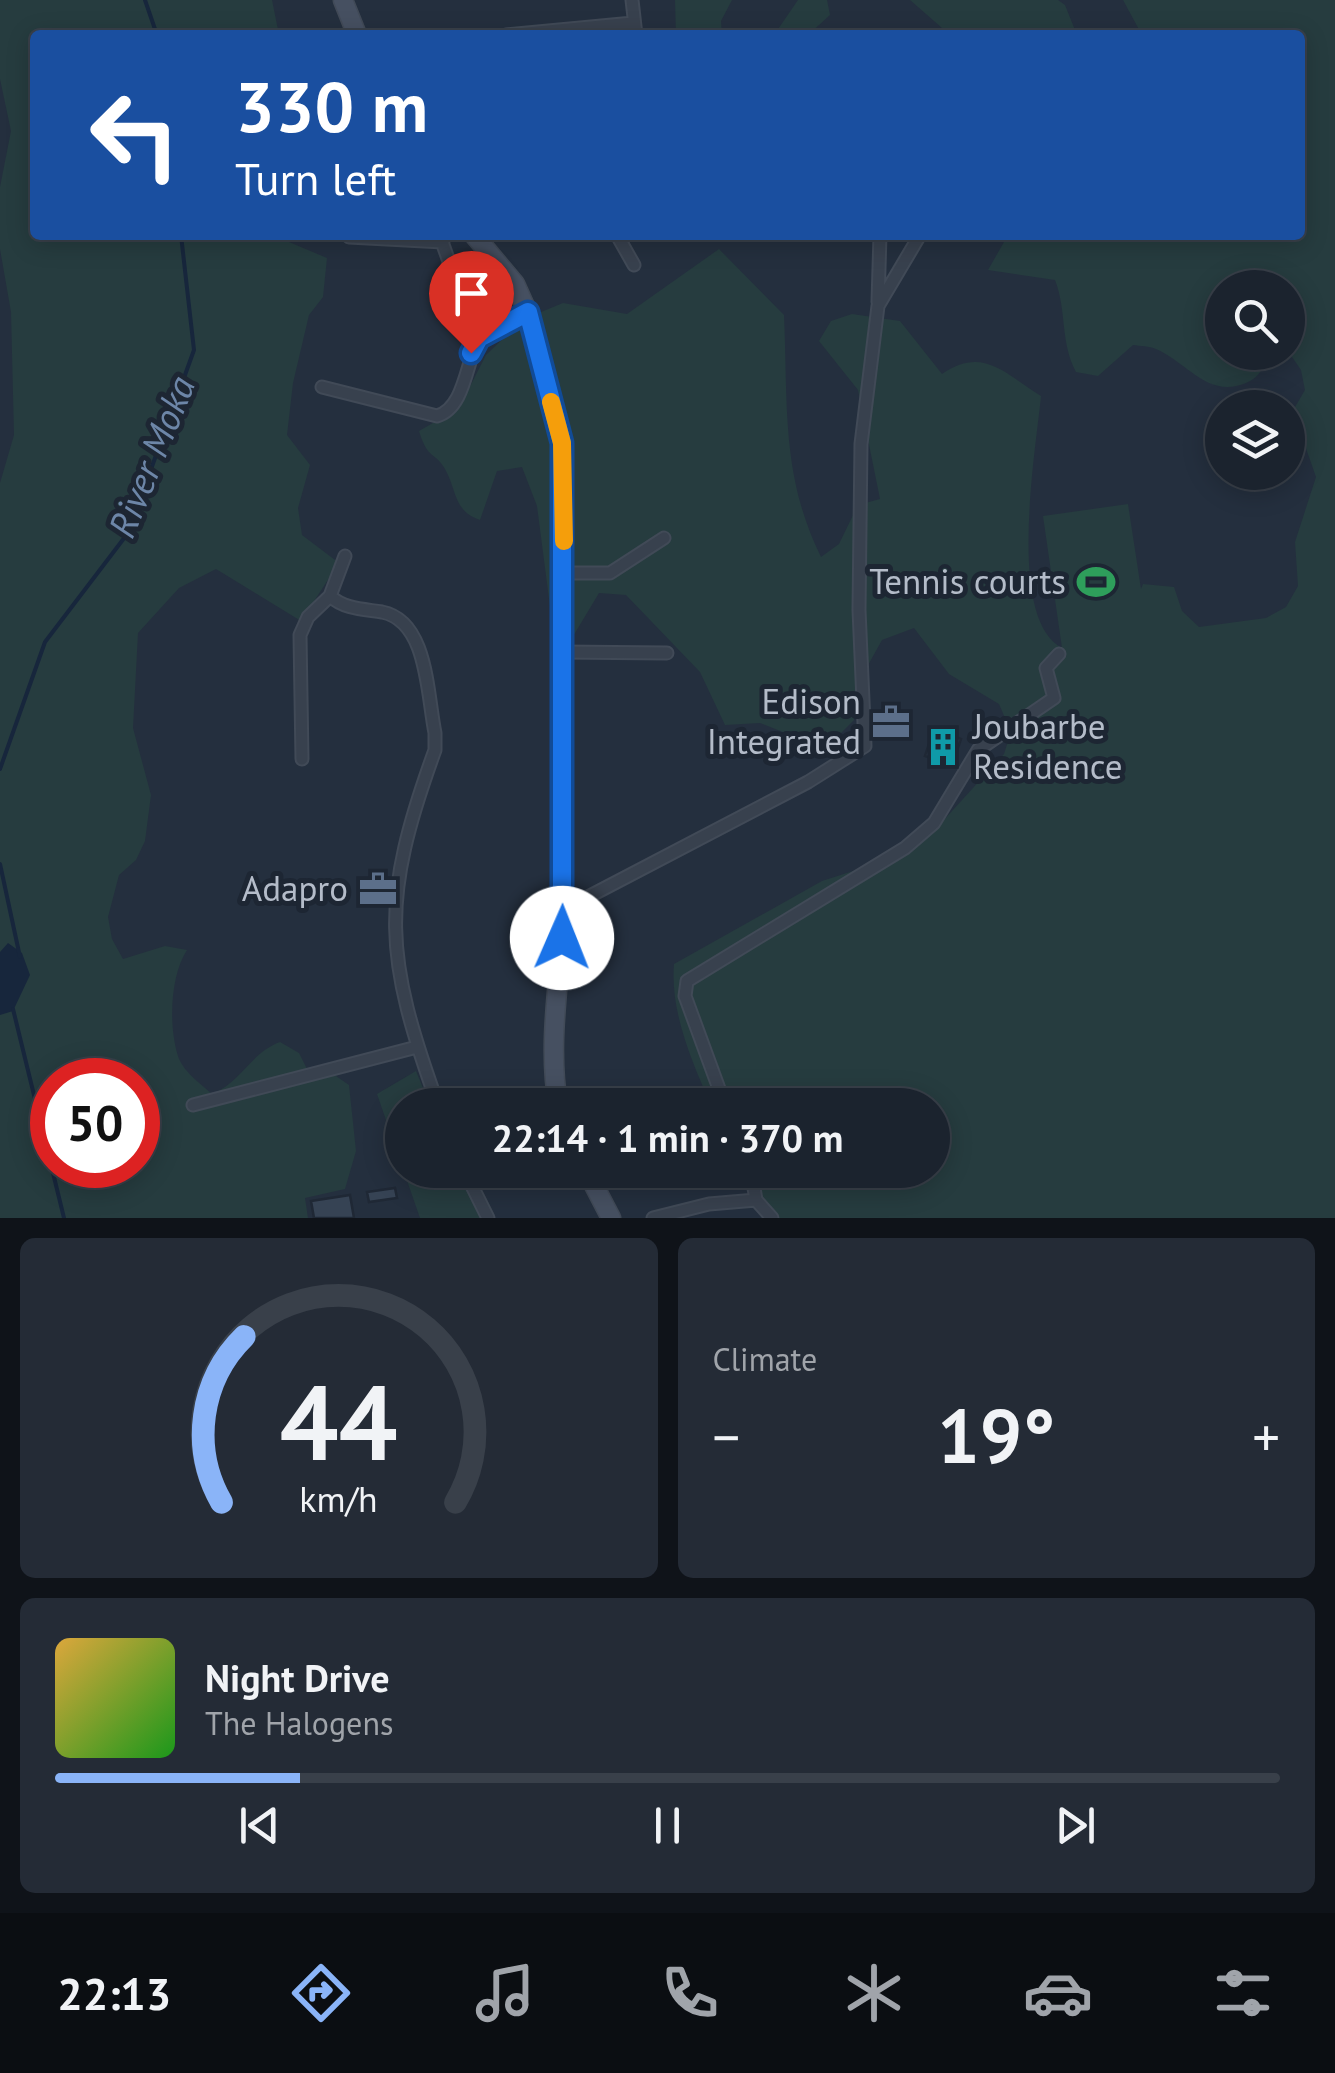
<!DOCTYPE html>
<html lang="en">
<head>
<meta charset="utf-8">
<style>
  body { margin:0; font-family:"PT Sans",sans-serif; background:#242b36; color:#f1f3f6; height:100vh; display:flex; flex-direction:column; font-size:38px; white-space:nowrap }
  * { box-sizing:border-box; margin:0 }
  p { font-size:32px; color:#a0a4aa }
  .icon { flex:none; width:55px; height:55px; fill:none; stroke:currentColor; stroke-width:2; stroke-linecap:round; stroke-linejoin:round }
  .map { position:relative; height:1218px; overflow:hidden }
  .panel { display:flex; flex-direction:column; gap:20px; padding:20px; background:#0f1319; flex:1 }
  .panel>* { flex:none }
  .banner { position:absolute; left:30px; top:30px; width:1275px; height:210px; border-radius:10px; box-shadow:0 5px 25px #0003,0 0 0 2px #39404a; background:#1a4fa0; color:#fff; overflow:hidden }
  .controls { position:absolute; left:1205px; top:270px; display:grid; gap:20px }
  .controls a { display:grid; place-items:center; width:100px; height:100px; border-radius:50%; background:#1b232e; box-shadow:0 5px 25px #0003,0 0 0 2px #39404a; font-size:50px }
  .speed { position:absolute; left:30px; top:1058px; display:flex; gap:20px; font-size:50px; font-weight:700; text-align:center }
  .speed>* { display:grid; place-content:center; width:130px; height:130px; border-radius:50%; background:#1b232e; box-shadow:0 5px 25px #0003,0 0 0 2px #39404a; line-height:1 }
  .speed .limit { border:15px solid #d22; background:#fff; color:#111 }
  .pin { position:absolute; display:grid; place-items:center; width:85px; height:85px; color:#fff; margin:-102px -42px; border-radius:50% 50% 50% 0; rotate:-45deg; box-shadow:0 0 10px #0007 }
  .pin .icon { rotate:45deg }
  .me { position:absolute; width:110px; margin:-55px; rotate:1deg; stroke-linejoin:round; filter:drop-shadow(0 0 8px #0008) }
  .turn { display:flex; align-items:center; gap:35px; height:210px; padding:0 40px; font-size:45px }
  .turn .icon { width:130px; height:130px; stroke-width:2.5 }
  .turn b { display:block; font-size:70px; line-height:85px }
  .big { font-size:75px; font-weight:700; line-height:1.1 }
  .panel .widget { flex:1; display:flex; flex-direction:column; justify-content:center; gap:15px; min-width:0; padding:0 35px; border-radius:15px; background:#242b36 }
  .panel .dial { align-items:center; gap:0 }
  .dial svg { height:260px; overflow:visible; fill:none; stroke:#39404a; stroke-width:7; stroke-linecap:round; text-anchor:middle }
  .dial text { fill:#f1f3f6; stroke:none }
  .song { display:flex; align-items:center; gap:30px }
  .cover { width:120px; height:120px; border-radius:15px; background:linear-gradient(135deg,hsl(40 70% 55%),hsl(120 70% 35%)) }
  .played { height:10px; border-radius:5px; background:linear-gradient(90deg,#8ab4f8 20%,#39404a 20%) }
  .keys { display:flex; justify-content:space-around; direction:ltr }
  .heat { display:flex; justify-content:space-between; align-items:center; font-size:55px; direction:ltr }
  .panel .tiles { flex:1; display:grid; gap:20px; grid-template-columns:1fr 1fr }
  .widget:last-child { grid-column:span 2 }
  .trip { position:absolute; left:385px; top:1088px; width:565px; height:100px; border-radius:50px; background:#1b232e; box-shadow:0 5px 25px #0003,0 0 0 2px #39404a; font-weight:700; line-height:100px; text-align:center }
  .dock { display:flex; height:160px; justify-content:space-around; align-items:center; background:#0b0e12; color:#a0a4aa }
  .dock .icon { width:70px; height:70px }
  .dock .current { color:#8ab4f8 }
  .dock b { font-size:45px; color:#f1f3f6 }
  .map>svg:first-child { display:block }
</style>
</head>
<body>
<div class="map">
<svg width="1335" height="1218" viewBox="0 0 1335 1218">
  <rect width="100%" height="100%" fill="#242f3e"/>
  <path fill="#263c3f" fill-rule="evenodd" d="M 0,0 L 272,0 L 279,35 L 35,35 L 35,235 L 288,235 L 289,242 L 327,258 L 323,297 L 309,315 L 293,383 L 287,435 L 310,465 L 298,508 L 302,535 L 339,563 L 301,621 L 216,569 L 179,588 L 138,633 L 133,728 L 151,795 L 145,841 L 136,860 L 119,875 L 108,917 L 112,939 L 123,959 L 165,946 L 187,950 C 170,976 168,1028 179,1059 C 185,1073 201,1084 212,1094 C 242,1082 250,1053 280,1042 L 299,1053 L 309,1073 L 330,1072 L 349,1085 L 356,1151 L 345,1189 L 305,1198 L 308,1218 L 0,1218 L 0,483 L 14,435 L 11,312 L 0,249 L 0,187 L 11,131 L 0,79 ZM 52,1080 L 138,1080 L 138,1165 L 52,1165 Z
    M 675,0 L 732,0 L 721,21 L 722,35 L 676,35 Z
    M 798,0 L 827,0 L 830,15 L 808,35 L 774,35 Z
    M 910,0 L 1058,0 L 1065,5 L 1077,35 L 950,35 Z
    M 1123,0 L 1335,0 L 1335,1218 L 763,1218 L 741,1170 L 932,1170 L 932,1105 L 711,1105 C 692,1062 670,1012 674,964 L 822,881 L 906,854 L 932,833 L 1004,754 L 1011,732 L 999,704 L 949,674 L 914,628 L 882,640 L 857,685 L 854,720 L 835,739 L 813,744 L 760,723 L 725,725 L 700,672 L 626,595 L 599,593 L 566,648 L 555,645 L 537,506 L 522,467 L 497,471 L 480,520 C 453,511 457,490 445,469 C 435,451 428,461 419,431 L 459,408 L 486,355 L 524,319 L 563,303 L 627,314 L 719,249 L 784,315 C 788,404 781,476 821,557 L 839,544 L 858,505 L 880,499 L 858,390 L 819,341 L 831,321 L 852,314 L 900,321 L 942,374 C 983,346 1004,373 1041,396 C 1036,450 1006,619 1062,648 L 1043,516 L 1128,504 L 1141,589 L 1143,584 L 1174,587 L 1182,611 L 1199,627 L 1266,618 L 1286,607 L 1298,586 L 1295,542 L 1316,477 L 1302,437 L 1288,429 L 1288,419 L 1305,390 L 1301,370 L 1288,351 L 1288,288 L 1222,288 L 1222,352 L 1266,353 C 1266,366 1259,378 1246,383 C 1208,399 1188,363 1156,349 C 1149,346 1140,346 1133,345 L 1098,376 L 1076,372 C 1060,342 1067,311 1055,280 L 988,270 L 1008,235 L 1300,235 L 1300,35 L 1142,35 Z
    M 416,1071 L 430,1105 L 402,1105 L 402,1170 L 459,1170 L 482,1218 L 420,1218 L 377,1094 Z"/>
  <path fill="#17263c" d="M 8,943 L 22,953 L 30,975 L 13,1011 L 0,1015 L 0,952 Z"/>
  <g fill="none" stroke-linecap="round" stroke-linejoin="round">
    <path stroke="#17263c" stroke-width="4" d="M 145,0 L 157,35
      M 0,769 L 45,642 L 128,533 L 194,350 L 181,235
      M 0,864 L 20,957
      M 13,1009 L 64,1218"/>
  </g>
  <path fill="#364354" stroke="#1f2835" stroke-width="2.5" d="M 934,729 L 961,739 L 952,765 L 925,756 Z
    M 395,1188 L 397,1198 L 369,1202 L 367,1192 Z
    M 350,1195 L 354,1218 L 314,1218 L 311,1201 Z"/>
  <g fill="none" stroke-linecap="round" stroke-linejoin="round">
    <g stroke="#414a57" stroke-width="15">
      <path id="street" d="M 632,0 L 636,35
        M 506,35 L 633,23
        M 617,235 L 634,265
        M 349,237 L 443,242
        M 441,239 L 468,315
        M 878,302 L 880,235
        M 322,387 L 437,416 C 465,408 466,362 479,338 L 528,313
        M 345,556 L 330,596 C 344,609 363,609 382,612 C 428,621 427,694 435,733 L 435,750 C 380,901 384,955 438,1105
        M 565,573 L 610,573 L 664,538
        M 562,652 L 667,653
        M 302,759 L 300,635 L 308,617 L 330,596
        M 563,910 L 808,782 L 865,746 L 859,610 L 861,444 L 878,306 L 920,235
        M 193,1105 L 417,1047
        M 725,1105 L 685,996 L 687,981 L 905,848 L 934,823 L 978,750 L 1054,698 L 1046,668 L 1059,654
        M 464,1170 L 488,1218
        M 751,1170 L 756,1200
        M 653,1218 L 709,1204 L 756,1200 L 772,1218"/>
    </g>
    <g stroke="#414a57" stroke-width="21">
      <path id="secondary" d="M 343,0 L 357,35
        M 474,235 L 515,284 L 528,313 L 561,443 L 563,910 C 561,977 547,1039 558,1105
        M 586,1170 L 611,1218"/>
    </g>
    <use href="#street" stroke="#38414e" stroke-width="11"/>
    <use href="#secondary" stroke="#465061" stroke-width="18"/>
  </g>
  <g fill="none" stroke-linecap="round" stroke-linejoin="round">
    <g stroke="#114b97" stroke-width="25">
      <path id="route" d="M 471,353 L 479,338 L 528,312 L 562,443 L 562,938"/>
    </g>
    <use href="#route" stroke="#1a73e8" stroke-width="18"/>
    <path stroke="#f59e0b" stroke-width="18" d="M 551,402 L 562,443 L 564,541"/>
  </g>
  <defs>
    <g id="stadium-bare" transform="scale(3)"><path d="M0-5a6.5 5 0 1 0 0 10a6.5 5 0 1 0 0-10ZM-3.5-1.8h7v3.6h-7Z" fill="#2e9e5b" stroke="#1d2633" stroke-width="2.5" paint-order="stroke"/></g>
    <g id="office-bare" transform="scale(3)"><path d="M-6-3h4V-5.5h4V-3h4V5H-6ZM-1-4.5V-3h2v-1.5ZM-6 0V1H6V0Z" fill="#5c6f8a" stroke="#1d2633" stroke-width="2.5" paint-order="stroke"/></g>
    <g id="building-bare" transform="scale(3)"><path d="M-4-6H4V6H1V3H-1V6H-4ZM-2.5-4.3h1.7v1.8h-1.7ZM.8-4.3h1.7v1.8H.8ZM-2.5-1h1.7V.8h-1.7ZM.8-1h1.7V.8H.8Z" fill="#0f9aa8" stroke="#1d2633" stroke-width="2.5" paint-order="stroke"/></g>
  </defs>
  <g fill-rule="evenodd">
    <use href="#stadium-bare" x="1096" y="582"/>
    <use href="#office-bare" x="891" y="722"/>
    <use href="#building-bare" x="943" y="747"/>
    <use href="#office-bare" x="378" y="889"/>
  </g>
  <g text-anchor="middle" stroke-width="10" stroke-linejoin="round" paint-order="stroke">
    <g font-size="35" fill="#b4bcc9" stroke="#1d2633" text-anchor="end">
      <text x="1066" y="594">Tennis courts</text>
      <text x="861" y="714">Edison<tspan x="861" dy="40">Integrated</tspan></text>
      <text x="973" y="739" text-anchor="start">Joubarbe<tspan x="973" dy="40">Residence</tspan></text>
      <text x="348" y="901">Adapro</text>
    </g>
    <g font-size="38" font-style="italic" fill="#6d86a8" stroke="#1d2633">
      <text transform="translate(152 457) rotate(-68)" y="13">River Moka</text>
    </g>
  </g>
</svg>
<div class="controls">
<a><svg class="icon" aria-label="search" viewBox="0 0 24 24"><circle cx="10" cy="10" r="6"/><path d="M15 15l6 6"/></svg></a>
<a><svg class="icon" aria-label="layers" viewBox="0 0 24 24"><path d="M12 4l9 5-9 5-9-5zM3 14l9 5 9-5"/></svg></a>
</div>
<div class="speed"><div class="limit">50</div></div>
<div class="pin" style="left:471px;top:353px;background:#d93025"><svg class="icon" aria-label="arrive" viewBox="0 0 24 24"><path d="M6 21V4h12l-3 4 3 4H6"/></svg></div>
<svg class="me" style="left:562px;top:938px" viewBox="-20 -20 40 40"><circle r="19" fill="#fff"/><path d="M0-13L10 11 0 6-10 11z" fill="#1a73e8"/></svg>
<div class="trip">22:14 · 1 min · 370 m</div>
<div class="banner">
<div class="turn"><svg class="icon" aria-label="left" viewBox="0 0 24 24"><path d="M17 20v-9H6M10 6l-5 5 5 5"/></svg><div><b>330 m</b>Turn left</div></div>
</div>
</div>
<section class="panel">
<div class="tiles">
<div class="widget dial"><svg viewBox="0 0 100 80">
<path d="M14 69A42 42 0 1 1 86 69"/>
<path d="M14 69A42 42 0 0 1 21 18" stroke="#8ab4f8"/>
<text x="50" y="56" font-size="32" font-weight="700">44</text>
<text x="50" y="72" font-size="11">km/h</text>
</svg></div>
<div class="widget"><p>Climate</p>
<div class="heat"><a>−</a><b class="big">19°</b><a>+</a></div>
</div>
<div class="widget">
<div class="song"><i class="cover"></i><div><b>Night Drive</b><p>The Halogens</p></div></div>
<div class="played"></div>
<div class="keys"><svg class="icon" aria-label="previous" viewBox="0 0 24 24"><path d="M18 5L8 12l10 7zM5 5v14"/></svg><svg class="icon" aria-label="pause" viewBox="0 0 24 24"><path d="M8 5v14M16 5v14"/></svg><svg class="icon" aria-label="next" viewBox="0 0 24 24"><path d="M6 5l10 7-10 7zM19 5v14"/></svg></div>
</div>
</div>
</section>
<nav class="dock">
<b>22:13</b>
<svg class="icon current" aria-label="directions" viewBox="0 0 24 24"><path d="M12 3l9 9-9 9-9-9zM9 14v-3h6M13 9l2 2-2 2"/></svg>
<svg class="icon" aria-label="music" viewBox="0 0 24 24"><path d="M9 18V5l10-2v13"/><circle cx="6" cy="18" r="3"/><circle cx="16" cy="16" r="3"/></svg>
<svg class="icon" aria-label="phone" viewBox="0 0 24 24"><path d="M5 4h4l2 5-3 2q2 4 5 5l2-3 5 2v4C11 20 4 13 5 4z"/></svg>
<svg class="icon" aria-label="climate" viewBox="0 0 24 24"><path d="M12 3v18M4 7l16 10M4 17L20 7"/></svg>
<svg class="icon" aria-label="car" viewBox="0 0 24 24"><path d="M5 17H2v-5l4-1 3-4h7l3 4 3 1v5h-3M9 17h6M6 11h13"/><circle cx="7" cy="17" r="2"/><circle cx="17" cy="17" r="2"/></svg>
<svg class="icon" aria-label="filters" viewBox="0 0 24 24"><path d="M4 7h16M4 17h16"/><circle cx="9" cy="7" r="2"/><circle cx="15" cy="17" r="2"/></svg>
</nav>
</body>
</html>
